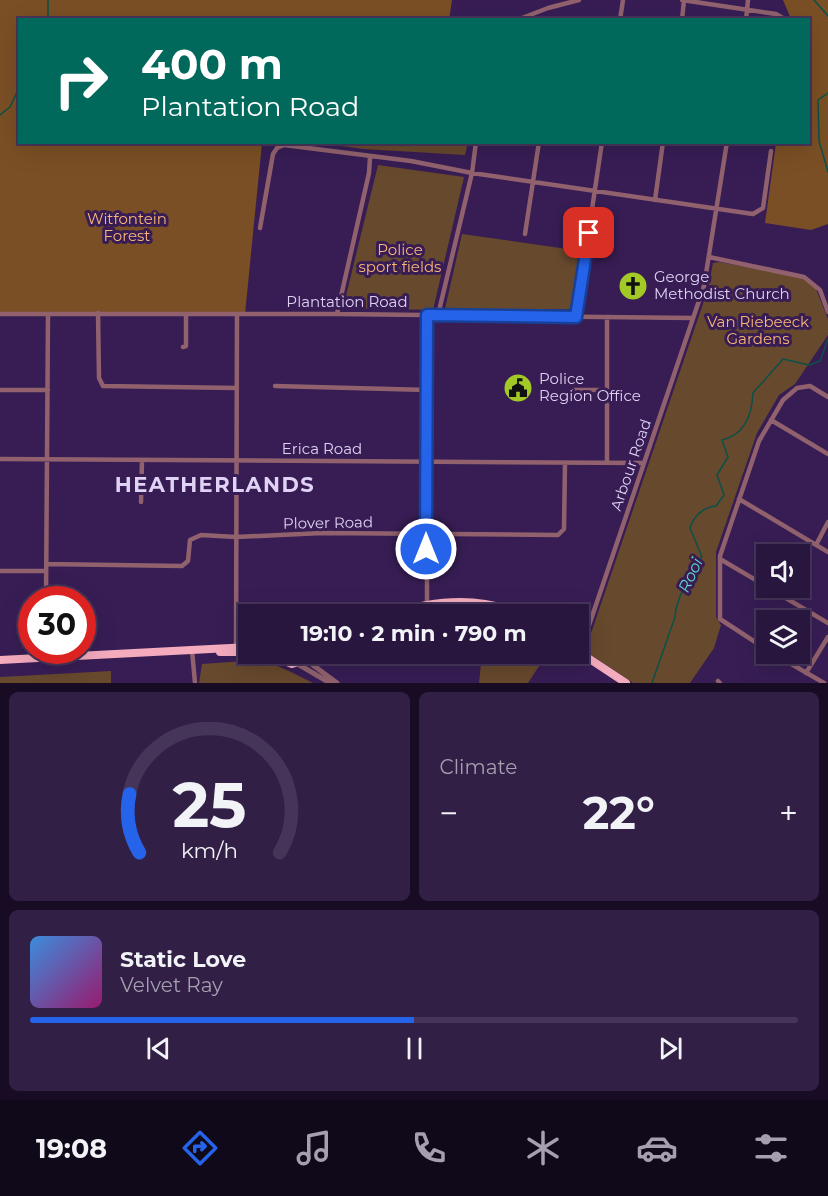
<!DOCTYPE html>
<html lang="en">
<head>
<meta charset="utf-8">
<style>
  body { margin:0; font-family:Montserrat,sans-serif; background:#311f46; color:#f1f3f6; height:100vh; display:flex; flex-direction:column; font-size:22px; white-space:nowrap }
  * { box-sizing:border-box; margin:0 }
  p { font-size:20px; color:#a59fb0 }
  .icon { flex:none; width:33px; height:33px; fill:none; stroke:currentColor; stroke-width:2; stroke-linecap:round; stroke-linejoin:round }
  .map { position:relative; height:683px; overflow:hidden }
  .panel { display:flex; flex-direction:column; gap:9px; padding:9px; background:#170c23; flex:1 }
  .panel>* { flex:none }
  .hud { position:absolute; left:18px; top:18px; width:792px; height:126px; border-radius:0px; box-shadow:0 6px 24px #0002,0 0 0 2px #453559; background:#00695c; color:#fff; overflow:hidden }
  .tools { position:absolute; left:756px; top:544px; display:grid; gap:12px }
  .tools a { display:grid; place-items:center; width:54px; height:54px; border-radius:0px; background:#29163f; box-shadow:0 6px 24px #0002,0 0 0 2px #453559; font-size:30px }
  .speed { position:absolute; left:18px; top:586px; display:flex; gap:12px; font-size:30px; font-weight:700; text-align:center }
  .speed>* { display:grid; place-content:center; width:78px; height:78px; border-radius:50%; background:#29163f; box-shadow:0 6px 24px #0002,0 0 0 2px #453559; line-height:1 }
  .speed .limit { border:9px solid #d22; background:#fff; color:#111 }
  .pin { position:absolute; display:grid; place-items:center; width:51px; height:51px; color:#fff; margin:-26px; border-radius:12px; box-shadow:0 3px 9px #0006 }
  .me { position:absolute; width:66px; margin:-33px; rotate:0deg; stroke-linejoin:round; filter:drop-shadow(0 0 4px #0008) }
  .turn { display:flex; align-items:center; gap:21px; height:126px; padding:0 24px; font-size:27px }
  .turn .icon { width:78px; height:78px; stroke-width:2.5 }
  .turn b { display:block; font-size:42px; line-height:51px }
  .big { font-size:45px; font-weight:700; line-height:1.1 }
  .panel .tile { flex:1; display:flex; flex-direction:column; justify-content:center; gap:9px; min-width:0; padding:0 21px; border-radius:9px; background:#311f46 }
  .panel .dial { align-items:center; gap:0 }
  .dial svg { height:156px; overflow:visible; fill:none; stroke:#453559; stroke-width:7; stroke-linecap:round; text-anchor:middle }
  .dial text { fill:#f1f3f6; stroke:none }
  .song { display:flex; align-items:center; gap:18px }
  .cover { width:72px; height:72px; border-radius:9px; background:linear-gradient(135deg,hsl(210 70% 55%),hsl(320 70% 35%)) }
  .played { height:6px; border-radius:3px; background:linear-gradient(90deg,#2563eb 50%,#453559 50%) }
  .keys { display:flex; justify-content:space-around; direction:ltr }
  .heat { display:flex; justify-content:space-between; align-items:center; font-size:33px; direction:ltr }
  .panel .tiles { flex:1; display:grid; gap:9px; grid-template-columns:1fr 1fr }
  .tile:last-child { grid-column:span 2 }
  .trip { position:absolute; left:238px; top:604px; width:351px; height:60px; border-radius:0px; background:#29163f; box-shadow:0 6px 24px #0002,0 0 0 2px #453559; font-weight:700; line-height:60px; text-align:center }
  .tabs { display:flex; height:96px; justify-content:space-around; align-items:center; background:#100919; color:#a59fb0 }
  .tabs .icon { width:42px; height:42px }
  .tabs .active { color:#2563eb }
  .tabs b { font-size:27px; color:#f1f3f6 }
  .map>svg:first-child { display:block }
</style>
</head>
<body>
<div class="map">
<svg width="828" height="683" viewBox="0 0 828 683">
  <rect width="100%" height="100%" fill="#371d54"/>
  <path fill="#67492d" d="M 455,143 L 467,146 L 465,155 L 364,149 L 318,143 Z
    M 378,165 L 464,177 L 433,310 L 343,308 Z
    M 462,234 L 581,251 L 572,309 L 445,309 Z
    M 719,262 L 802,277 L 814,284 L 828,319 L 828,335 L 795,384 L 779,395 L 757,433 L 716,552 L 716,617 L 721,625 L 714,648 L 690,683 L 633,683 L 585,651 L 708,289 L 713,263 Z
    M 482,654 L 547,654 L 528,683 L 479,683 Z
    M 258,660 C 277,664 295,674 313,683 L 199,683 L 202,664 Z
    M 111,671 L 111,683 L 0,683 L 0,677 Z"/>
  <path fill="#7a4f25" d="M 0,0 L 452,0 L 449,20 L 20,20 L 20,142 L 262,143 L 245,314 L 0,312 Z
    M 783,0 L 828,0 L 828,224 L 811,230 L 765,223 L 776,143 L 808,142 L 808,20 L 791,19 Z"/>
  <g fill="none" stroke-linecap="round" stroke-linejoin="round">
    <path stroke="#0c5048" stroke-width="1.5" d="M 814,0 L 828,16
      M 48,20 L 48,0
      M 828,93 L 818,100 L 819,141 L 828,172
      M 0,115 L 10,107 L 20,86
      M 652,683 L 675,617 C 675,604 692,565 702,557 L 690,528 C 694,516 703,507 716,506 L 724,495 L 717,475 L 728,457 L 722,440 C 744,435 752,415 753,393 L 783,359 L 809,365 L 820,361 L 828,339"/>
    <path stroke="#91626e" stroke-width="4.5" d="M 682,0 L 776,14 L 786,20
      M 517,20 L 548,8 L 579,0
      M 620,20 L 623,0
      M 682,20 L 684,0
      M 746,20 L 748,0
      M 655,200 L 663,142
      M 260,228 L 273,154 L 277,148 L 284,145 L 411,161 L 472,173 L 753,214 L 763,208 L 771,151
      M 525,234 L 539,142
      M 709,257 L 804,277 L 820,290 L 828,312
      M 98,313 L 99,378 L 103,386 L 237,388
      M 0,314 L 337,314 L 693,318
      M 337,314 L 369,173 L 370,157
      M 438,315 L 472,173 L 476,142
      M 576,317 L 602,142
      M 607,317 L 607,463
      M 183,347 L 186,346 L 186,314
      M 275,386 L 428,390
      M 0,390 L 48,390
      M 574,390 L 608,390
      M 771,420 L 828,454
      M 0,459 L 644,463
      M 739,499 L 828,552
      M 141,502 L 142,460
      M 816,545 L 828,522
      M 720,559 L 766,586
      M 46,564 L 182,566 L 188,561 L 190,540 L 201,535 L 236,537 L 322,533 L 558,535 L 564,529 L 565,463
      M 0,571 L 46,571
      M 769,588 L 828,623
      M 46,600 L 48,314
      M 427,609 L 427,315
      M 266,615 L 269,608 L 283,609
      M 236,639 L 249,638
      M 236,648 L 237,314
      M 766,649 L 720,619 L 720,556 L 759,441 L 783,400 L 797,388 L 810,386 L 828,397
      M 192,650 L 195,683
      M 580,652 L 704,286 L 727,142
      M 774,654 L 824,683
      M 806,673 L 828,637
      M 718,681 L 720,683"/>
    <path stroke="#91626e" stroke-width="5" d="M 302,657 L 337,683
      M 296,663 L 330,683"/>
    <path stroke="#f4abbe" stroke-width="8" d="M 431,609 L 468,606 L 502,611
      M 379,615 C 430,603 473,593 523,615
      M 220,652 L 249,652
      M 579,652 L 626,683
      M 268,654 L 292,664 L 300,661 L 302,654
      M 0,660 L 249,647"/>
  </g>
  <g fill="none" stroke-linecap="round" stroke-linejoin="round">
    <g stroke="#184099" stroke-width="15">
      <path id="route" d="M 426,549 L 427,315 L 576,317 L 589,233"/>
    </g>
    <use href="#route" stroke="#2563eb" stroke-width="10"/>
  </g>
  <defs>
    <g id="church-disc" transform="scale(1.5)"><circle r="9.5" fill="#a3c927" stroke="#371d54"/><path d="M-1.2-6h2.4v3.5h3.3v2.4h-3.3V6h-2.4V-.1h-3.3v-2.4h3.3Z" fill="#111"/></g>
    <g id="civic-disc" transform="scale(1.5)"><circle r="9.5" fill="#a3c927" stroke="#371d54"/><path d="M-.6-6.5H3V-4.5H.6V-3L4-1V1h2V6H-6V1h2V-1L-.6-3ZM-1.2 2.5V6h2.4V2.5Z" fill="#111"/></g>
  </defs>
  <g fill-rule="evenodd">
    <use href="#church-disc" x="633" y="286"/>
    <use href="#civic-disc" x="518" y="388"/>
  </g>
  <g text-anchor="middle" stroke-width="6" stroke-linejoin="round" paint-order="stroke">
    <g font-size="15" fill="#f9b577" stroke="#371d54">
      <text x="127" y="224">Witfontein<tspan x="127" dy="17">Forest</tspan></text>
      <text x="400" y="255">Police<tspan x="400" dy="17">sport fields</tspan></text>
      <text x="758" y="327">Van Riebeeck<tspan x="758" dy="17">Gardens</tspan></text>
    </g>
    <g font-size="15" fill="#dfd2f4" stroke="#371d54" text-anchor="start">
      <text x="654" y="282">George<tspan x="654" dy="17">Methodist Church</tspan></text>
      <text x="539" y="384">Police<tspan x="539" dy="17">Region Office</tspan></text>
    </g>
    <g font-size="15" fill="#dfd2f4" stroke="#371d54">
      <text x="347" y="307">Plantation Road</text>
      <text x="322" y="454">Erica Road</text>
      <text transform="translate(631 465) rotate(-71)" y="5">Arbour Road</text>
      <text transform="translate(328 523) rotate(-1)" y="5">Plover Road</text>
    </g>
    <g font-size="16" font-style="italic" fill="#60d9c8" stroke="#371d54">
      <text transform="translate(690 575) rotate(-65)" y="6">Rooi</text>
    </g>
    <g font-size="21" font-weight="bold" letter-spacing="1.5" fill="#dfd2f4" stroke="#371d54">
      <text x="215" y="492">HEATHERLANDS</text>
    </g>
  </g>
</svg>
<div class="tools">
<a><svg class="icon" aria-label="sound" viewBox="0 0 24 24"><path d="M4 9h4l5-4v14l-5-4H4zM17 9q2 3 0 6"/></svg></a>
<a><svg class="icon" aria-label="layers" viewBox="0 0 24 24"><path d="M12 4l9 5-9 5-9-5zM3 14l9 5 9-5"/></svg></a>
</div>
<div class="speed"><div class="limit">30</div></div>
<div class="pin" style="left:589px;top:233px;background:#d93025"><svg class="icon" aria-label="arrive" viewBox="0 0 24 24"><path d="M6 21V4h12l-3 4 3 4H6"/></svg></div>
<svg class="me" style="left:426px;top:549px" viewBox="-20 -20 40 40"><circle r="17" fill="#2563eb" stroke="#fff" stroke-width="3"/><path d="M0-11L8 9 0 5-8 9z" fill="#fff"/></svg>
<div class="trip">19:10 · 2 min · 790 m</div>
<div class="hud">
<div class="turn"><svg class="icon" aria-label="right" viewBox="0 0 24 24"><path d="M7 20v-9h11M14 6l5 5-5 5"/></svg><div><b>400 m</b>Plantation Road</div></div>
</div>
</div>
<section class="panel">
<div class="tiles">
<div class="tile dial"><svg viewBox="0 0 100 80">
<path d="M14 69A42 42 0 1 1 86 69"/>
<path d="M14 69A42 42 0 0 1 9 39" stroke="#2563eb"/>
<text x="50" y="56" font-size="32" font-weight="700">25</text>
<text x="50" y="72" font-size="11">km/h</text>
</svg></div>
<div class="tile"><p>Climate</p>
<div class="heat"><a>−</a><b class="big">22°</b><a>+</a></div>
</div>
<div class="tile">
<div class="song"><i class="cover"></i><div><b>Static Love</b><p>Velvet Ray</p></div></div>
<div class="played"></div>
<div class="keys"><svg class="icon" aria-label="previous" viewBox="0 0 24 24"><path d="M18 5L8 12l10 7zM5 5v14"/></svg><svg class="icon" aria-label="pause" viewBox="0 0 24 24"><path d="M8 5v14M16 5v14"/></svg><svg class="icon" aria-label="next" viewBox="0 0 24 24"><path d="M6 5l10 7-10 7zM19 5v14"/></svg></div>
</div>
</div>
</section>
<nav class="tabs">
<b>19:08</b>
<svg class="icon active" aria-label="directions" viewBox="0 0 24 24"><path d="M12 3l9 9-9 9-9-9zM9 14v-3h6M13 9l2 2-2 2"/></svg>
<svg class="icon" aria-label="music" viewBox="0 0 24 24"><path d="M9 18V5l10-2v13"/><circle cx="6" cy="18" r="3"/><circle cx="16" cy="16" r="3"/></svg>
<svg class="icon" aria-label="phone" viewBox="0 0 24 24"><path d="M5 4h4l2 5-3 2q2 4 5 5l2-3 5 2v4C11 20 4 13 5 4z"/></svg>
<svg class="icon" aria-label="climate" viewBox="0 0 24 24"><path d="M12 3v18M4 7l16 10M4 17L20 7"/></svg>
<svg class="icon" aria-label="car" viewBox="0 0 24 24"><path d="M5 17H2v-5l4-1 3-4h7l3 4 3 1v5h-3M9 17h6M6 11h13"/><circle cx="7" cy="17" r="2"/><circle cx="17" cy="17" r="2"/></svg>
<svg class="icon" aria-label="filters" viewBox="0 0 24 24"><path d="M4 7h16M4 17h16"/><circle cx="9" cy="7" r="2"/><circle cx="15" cy="17" r="2"/></svg>
</nav>
</body>
</html>
